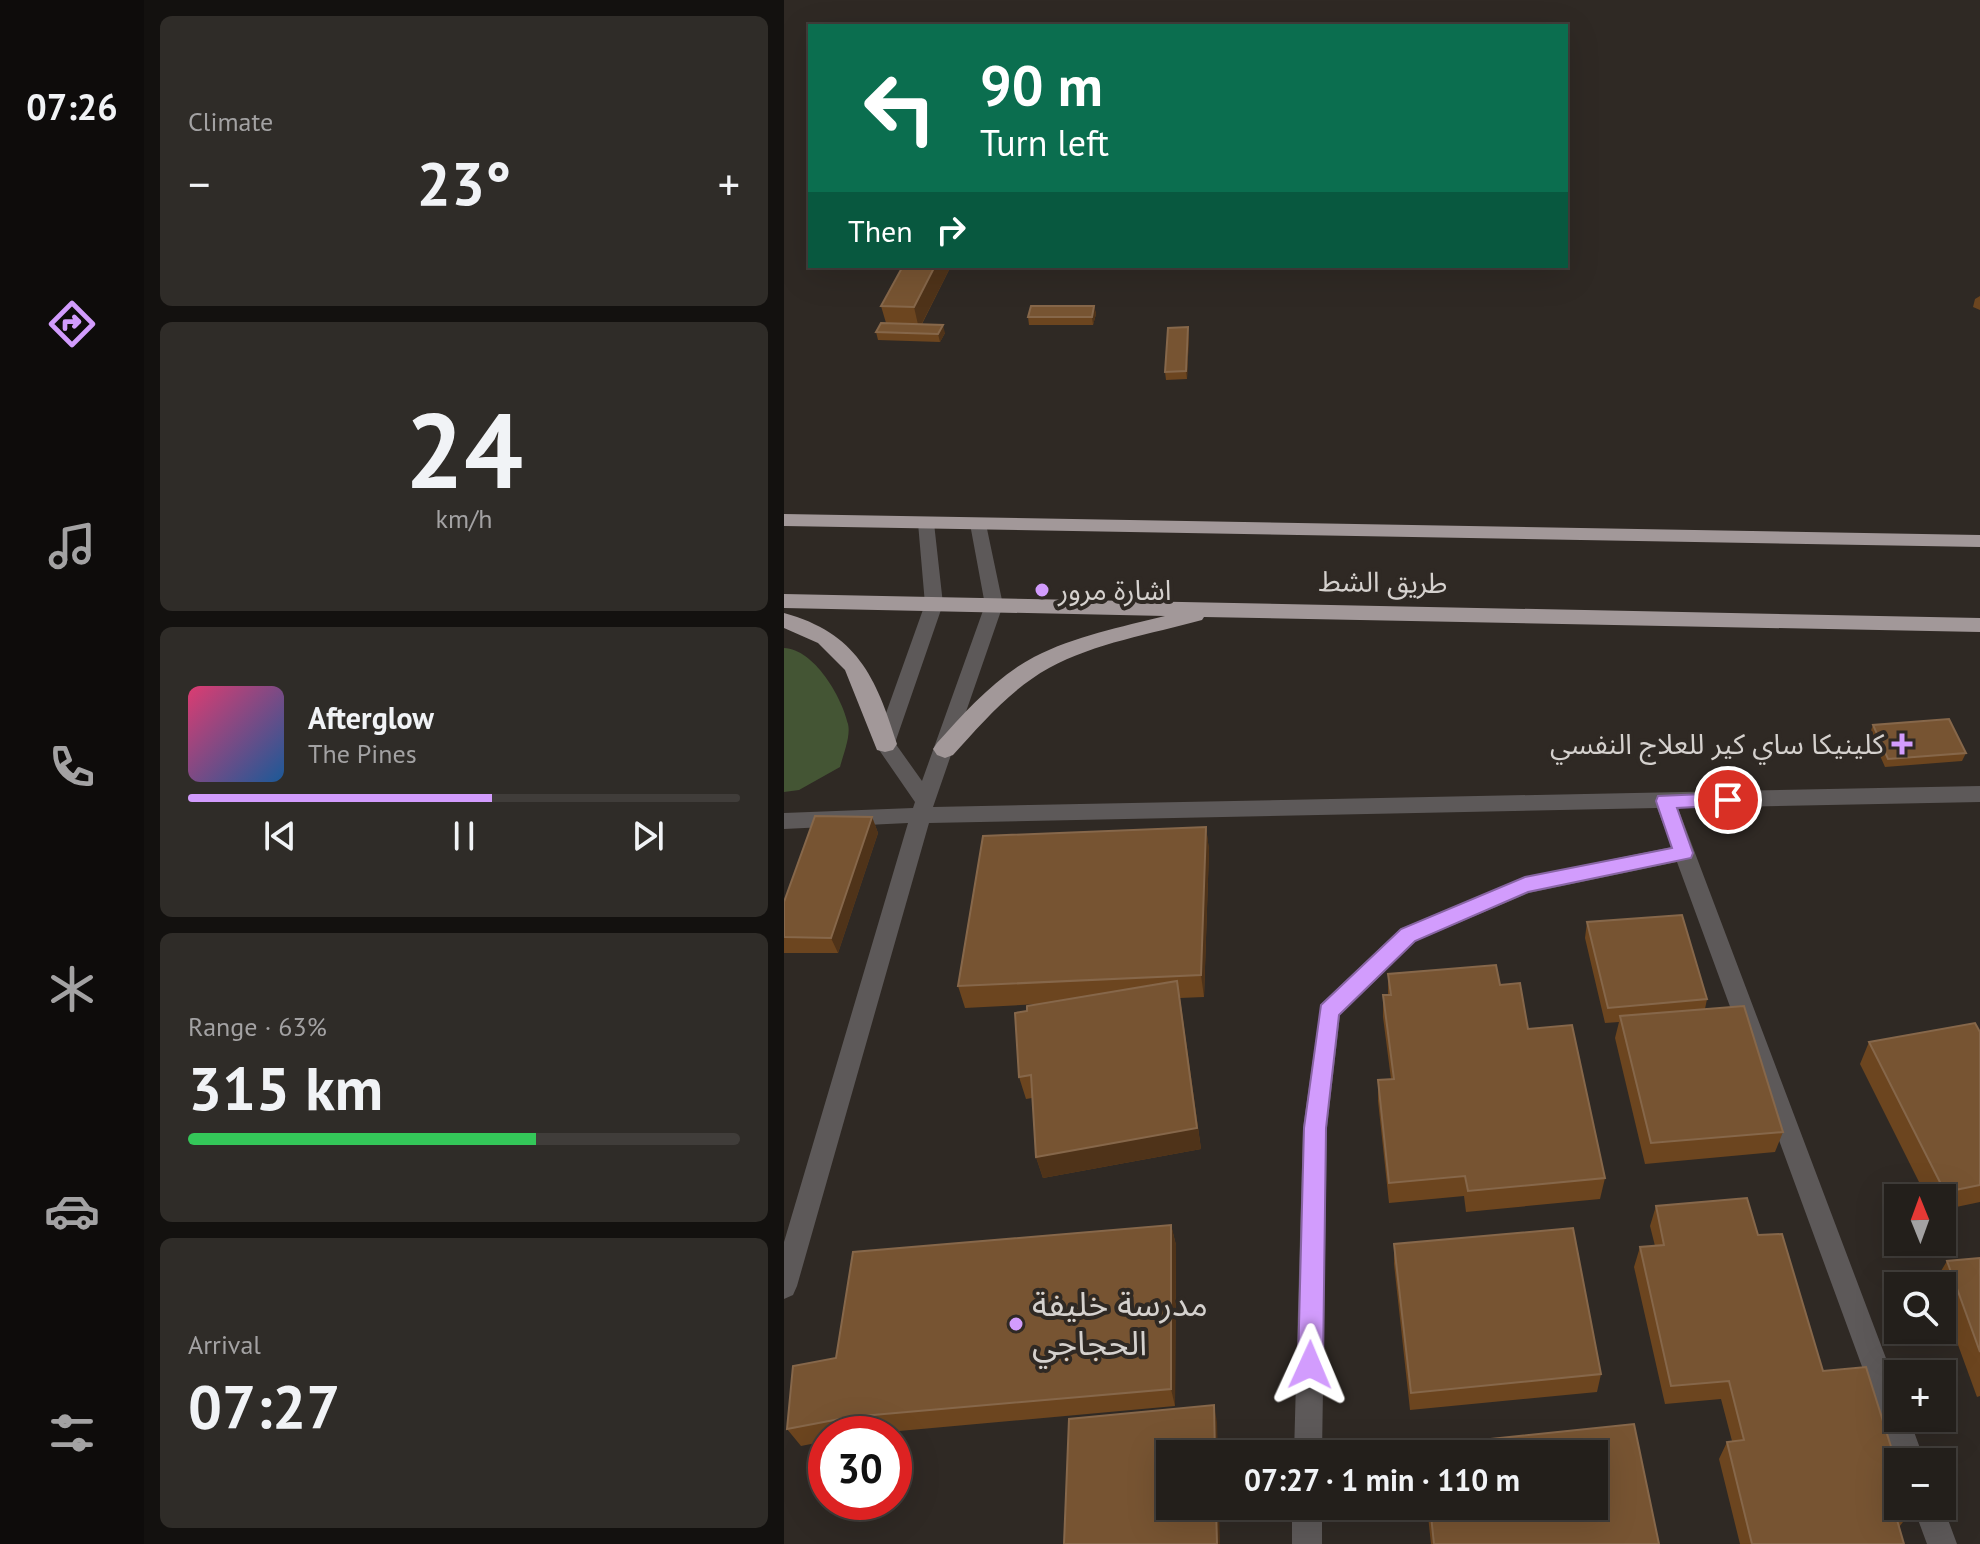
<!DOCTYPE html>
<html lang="en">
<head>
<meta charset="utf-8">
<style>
  body { margin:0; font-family:"PT Sans","Noto Sans Arabic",sans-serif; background:#2f2c28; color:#f1f3f6; height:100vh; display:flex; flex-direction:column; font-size:30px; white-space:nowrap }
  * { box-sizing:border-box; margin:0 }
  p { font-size:26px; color:#a3a2a3 }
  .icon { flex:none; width:44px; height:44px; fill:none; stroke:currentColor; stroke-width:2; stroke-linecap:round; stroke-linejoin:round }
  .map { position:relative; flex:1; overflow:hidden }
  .drawer { display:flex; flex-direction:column; gap:16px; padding:16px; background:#13110f; width:640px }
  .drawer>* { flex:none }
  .top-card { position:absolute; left:24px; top:24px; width:760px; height:244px; border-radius:0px; box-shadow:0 8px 32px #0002,0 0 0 2px #403d3a; background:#0b6e4f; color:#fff; overflow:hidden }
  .needle { width:52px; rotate:359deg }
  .tools { position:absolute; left:1100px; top:1184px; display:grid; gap:16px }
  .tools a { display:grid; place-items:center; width:72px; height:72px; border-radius:0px; background:#231f1b; box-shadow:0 8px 32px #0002,0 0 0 2px #403d3a; font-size:40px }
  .speed { position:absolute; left:24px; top:1416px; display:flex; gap:16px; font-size:40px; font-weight:700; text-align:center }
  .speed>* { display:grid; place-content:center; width:104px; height:104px; border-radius:50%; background:#231f1b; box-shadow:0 8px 32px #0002,0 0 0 2px #403d3a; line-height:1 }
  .speed .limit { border:12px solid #d22; background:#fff; color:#111 }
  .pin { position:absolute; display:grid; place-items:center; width:68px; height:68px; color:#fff; margin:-34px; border:4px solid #fff; border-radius:50%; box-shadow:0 2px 8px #0007 }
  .me { position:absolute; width:88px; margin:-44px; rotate:1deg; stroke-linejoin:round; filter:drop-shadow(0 0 6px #0008) }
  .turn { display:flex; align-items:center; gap:28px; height:168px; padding:0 40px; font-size:36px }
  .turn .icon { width:104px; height:104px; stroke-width:2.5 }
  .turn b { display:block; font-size:56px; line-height:68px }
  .then { display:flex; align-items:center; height:76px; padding:0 40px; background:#0003; gap:16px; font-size:30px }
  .big { font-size:60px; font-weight:800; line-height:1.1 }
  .drawer .card { flex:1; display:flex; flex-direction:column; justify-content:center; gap:12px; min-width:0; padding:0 28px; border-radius:12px; background:#2f2c28 }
  .drawer .dial { align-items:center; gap:0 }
  .dial b { font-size:104px; line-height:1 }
  .song { display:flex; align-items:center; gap:24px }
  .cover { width:96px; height:96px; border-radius:12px; background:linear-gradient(135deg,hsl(340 70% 55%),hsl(210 70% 35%)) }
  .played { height:8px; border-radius:4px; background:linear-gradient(90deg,#d29cfd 55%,#403d3a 55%) }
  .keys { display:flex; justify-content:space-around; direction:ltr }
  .heat { display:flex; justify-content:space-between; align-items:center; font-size:44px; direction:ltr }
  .charge { height:12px; border-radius:6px; background:linear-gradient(90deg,#34c759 63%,#403d3a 0) }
  .trip { position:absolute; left:372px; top:1440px; width:452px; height:80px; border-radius:0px; background:#231f1b; box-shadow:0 8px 32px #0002,0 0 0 2px #403d3a; font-weight:800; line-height:80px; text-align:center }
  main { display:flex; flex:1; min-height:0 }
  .tabs { display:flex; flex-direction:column; width:144px; justify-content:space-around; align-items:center; background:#0e0c0b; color:#a3a2a3 }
  .tabs .icon { width:56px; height:56px }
  .tabs .current { color:#d29cfd }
  .tabs b { font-size:36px; color:#f1f3f6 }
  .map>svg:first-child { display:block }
</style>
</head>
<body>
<main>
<nav class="tabs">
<b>07:26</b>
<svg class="icon current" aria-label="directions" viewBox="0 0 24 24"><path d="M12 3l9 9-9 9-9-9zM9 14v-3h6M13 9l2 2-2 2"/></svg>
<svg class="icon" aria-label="music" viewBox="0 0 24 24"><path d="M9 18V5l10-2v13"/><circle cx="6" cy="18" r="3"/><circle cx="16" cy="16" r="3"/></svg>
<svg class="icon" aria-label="phone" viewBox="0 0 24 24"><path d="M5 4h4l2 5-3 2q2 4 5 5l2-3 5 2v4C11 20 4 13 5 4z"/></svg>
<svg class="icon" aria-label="climate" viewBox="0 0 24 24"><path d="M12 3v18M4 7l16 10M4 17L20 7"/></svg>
<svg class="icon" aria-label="car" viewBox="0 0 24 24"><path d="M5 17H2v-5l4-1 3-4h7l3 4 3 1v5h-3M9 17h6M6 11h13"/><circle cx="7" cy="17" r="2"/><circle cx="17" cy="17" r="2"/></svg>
<svg class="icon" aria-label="filters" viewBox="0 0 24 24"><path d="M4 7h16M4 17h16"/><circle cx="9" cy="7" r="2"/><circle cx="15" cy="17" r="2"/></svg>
</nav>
<section class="drawer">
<div class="card"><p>Climate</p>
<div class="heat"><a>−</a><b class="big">23°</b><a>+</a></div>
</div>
<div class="card dial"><b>24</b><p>km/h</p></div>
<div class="card">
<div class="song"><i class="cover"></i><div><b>Afterglow</b><p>The Pines</p></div></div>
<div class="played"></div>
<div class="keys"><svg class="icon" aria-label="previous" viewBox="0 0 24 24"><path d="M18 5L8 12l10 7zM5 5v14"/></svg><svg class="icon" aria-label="pause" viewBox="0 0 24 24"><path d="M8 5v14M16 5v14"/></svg><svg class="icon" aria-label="next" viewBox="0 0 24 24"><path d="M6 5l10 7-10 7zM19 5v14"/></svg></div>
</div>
<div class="card"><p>Range · 63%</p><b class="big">315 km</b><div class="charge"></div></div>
<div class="card"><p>Arrival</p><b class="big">07:27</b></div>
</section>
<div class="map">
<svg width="1196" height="1544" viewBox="0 0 1196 1544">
  <rect width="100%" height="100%" fill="#2f2924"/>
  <path fill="#445534" d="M 0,648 C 30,649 58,697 64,724 C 67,736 59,755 56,767 L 15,790 L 0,792 Z"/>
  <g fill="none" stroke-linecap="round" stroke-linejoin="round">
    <path fill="#5d5959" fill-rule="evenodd" d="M 142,518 L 150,523 L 159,604 L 111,743 L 138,781 L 201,605 L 186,524 L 188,520 L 200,520 L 202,524 L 219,605 L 149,807 L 1196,786 L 1196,802 L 894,808 L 1114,1390 L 1114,1418 L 1125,1418 L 1141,1462 L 1114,1462 L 1114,1465 L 1113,1462 L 893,862 L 745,893 L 632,941 L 556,1015 L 543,1128 L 538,1454 L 510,1454 L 519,1128 L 537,1004 L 616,929 L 741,877 L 888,847 L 873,808 L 145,823 L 13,1286 L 9,1295 L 0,1299 L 0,1242 L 124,823 L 0,829 L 0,813 L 129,808 L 131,802 L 91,744 L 141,604 L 134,523 Z
      M 1158,1505 L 1159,1506 L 1173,1544 L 1143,1544 L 1129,1506 Z
      M 508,1506 L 538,1506 L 538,1544 L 508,1544 Z"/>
    <path fill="#a29899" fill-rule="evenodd" d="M 0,514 L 1196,535 L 1196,547 L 0,526 Z
      M 0,594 L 1196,618 L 1196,632 L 420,617 L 418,620 C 367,634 311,643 265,668 C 227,689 198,723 169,755 L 161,758 L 153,755 L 149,749 L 153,743 C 182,711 212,677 250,657 C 291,636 337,627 381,616 L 0,608 Z
      M 0,613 C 73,633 92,677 113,744 L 109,750 L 101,752 L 93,750 L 61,670 L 34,643 L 0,628 Z"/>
  </g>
  <path fill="#6c451f" d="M 167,266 L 138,324 L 161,333 L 156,342 L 94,340 L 92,332 L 102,323 L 97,306 Z
    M 1196,296 L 1196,310 L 1189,307 L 1191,299 Z
    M 310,306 L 312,314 L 309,325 L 245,325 L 244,317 Z
    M 405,335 L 403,379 L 382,380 L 381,372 Z
    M 1089,725 L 1182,753 L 1178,761 L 1101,767 L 1086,733 Z
    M 88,817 L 94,833 L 54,953 L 0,953 L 0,902 Z
    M 422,827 L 425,850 L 420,997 L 396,998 L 417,1149 L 259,1178 L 252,1157 L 248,1098 L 242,1099 L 235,1077 L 243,1011 L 255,1004 L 181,1008 L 174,986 Z
    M 803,922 L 923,999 L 921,1009 L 999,1132 L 991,1152 L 861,1164 L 831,1038 L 835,1022 L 821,1023 L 801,938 Z
    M 604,974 L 716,985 L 744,1029 L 821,1178 L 816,1199 L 682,1212 L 680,1196 L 605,1203 L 594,1101 L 594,1080 L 607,1079 L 599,1017 L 599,995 L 604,995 Z
    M 1196,1032 L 1196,1202 L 1158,1210 L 1158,1198 L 1143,1198 L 1076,1064 L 1085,1042 Z
    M 872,1206 L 974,1235 L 1039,1371 L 1127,1512 L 1115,1527 L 1120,1544 L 956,1544 L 935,1459 L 943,1442 L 948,1441 L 937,1399 L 881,1404 L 850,1267 L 856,1247 L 871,1246 L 866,1226 Z
    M 387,1225 L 392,1245 L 391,1406 L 82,1434 L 42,1434 L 42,1441 L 17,1446 L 3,1429 L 52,1358 Z
    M 610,1244 L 817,1374 L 813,1392 L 626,1410 L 610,1264 Z
    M 1196,1258 L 1196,1396 L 1193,1397 L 1158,1301 L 1158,1286 L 1153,1286 L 1151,1281 L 1163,1261 Z
    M 850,1424 L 875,1544 L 647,1544 L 643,1506 L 810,1506 L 810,1454 L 649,1454 L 650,1445 Z"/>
  <path fill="#4f3319" d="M 151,266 L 167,266 L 135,329 L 130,307 Z
    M 310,306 L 312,314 L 309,325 L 308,317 Z
    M 159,325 L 161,333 L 156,342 L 154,334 Z
    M 404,327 L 405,335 L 403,379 L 402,371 Z
    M 88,817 L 94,833 L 54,953 L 47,938 Z
    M 422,827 L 425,850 L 420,997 L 417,975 Z
    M 393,981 L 417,1149 L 259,1178 L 252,1157 Z
    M 387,1225 L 392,1245 L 391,1406 L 387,1389 Z
    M 430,1405 L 433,1422 L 434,1454 L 431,1454 Z
    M 432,1506 L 435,1506 L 436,1544 L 433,1544 Z"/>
  <path fill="#775432" stroke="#86674a" stroke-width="2" d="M 119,266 L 151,266 L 130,307 L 97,306 Z
    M 247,306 L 310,306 L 308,317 L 244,317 Z
    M 97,323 L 159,325 L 154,334 L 92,332 Z
    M 404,327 L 402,371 L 381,372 L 384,328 Z
    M 1165,719 L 1182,753 L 1104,759 L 1089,725 Z
    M 31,816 L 88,817 L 47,938 L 0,937 L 0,902 Z
    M 422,827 L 417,975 L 174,986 L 199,836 Z
    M 898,915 L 923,999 L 824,1008 L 803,922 Z
    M 712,965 L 716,985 L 736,983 L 744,1029 L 788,1025 L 821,1178 L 684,1191 L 681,1176 L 605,1183 L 594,1080 L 610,1079 L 599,995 L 607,995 L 604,974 Z
    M 393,981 L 413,1128 L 252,1157 L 247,1075 L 235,1077 L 231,1013 L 243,1011 L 243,1006 Z
    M 960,1006 L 999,1132 L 867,1143 L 836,1016 Z
    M 1191,1023 L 1196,1032 L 1196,1185 L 1161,1192 L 1085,1042 Z
    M 963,1198 L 974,1235 L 998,1234 L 1039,1371 L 1082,1367 L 1114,1469 L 1114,1506 L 1125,1506 L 1127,1512 L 1111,1513 L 1120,1544 L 968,1544 L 943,1442 L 960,1440 L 945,1381 L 887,1386 L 856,1247 L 880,1245 L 872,1206 Z
    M 387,1225 L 387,1389 L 66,1417 L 3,1429 L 9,1366 L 52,1358 L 69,1252 Z
    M 789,1228 L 817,1374 L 627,1393 L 610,1244 Z
    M 1196,1258 L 1196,1352 L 1163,1261 Z
    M 430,1405 L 431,1454 L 386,1454 L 386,1506 L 432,1506 L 433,1544 L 280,1544 L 285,1419 Z
    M 850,1424 L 875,1544 L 650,1544 L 646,1506 L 810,1506 L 810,1454 L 651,1454 L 650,1445 Z"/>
  <path fill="#d29cfd" stroke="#8865a4" stroke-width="2" d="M 944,793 L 951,795 L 953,800 L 951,805 L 893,808 L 909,853 L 907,858 L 744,892 L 631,941 L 555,1015 L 542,1128 L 539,1365 L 535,1374 L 526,1377 L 517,1374 L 514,1365 L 520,1128 L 537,1005 L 617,929 L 741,877 L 888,848 L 872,801 L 874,796 Z"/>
  <g fill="#d29cfd" stroke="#2f2924" stroke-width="3">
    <circle cx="258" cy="590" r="8"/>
    <path d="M1114 732h8v8h8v8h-8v8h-8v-8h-8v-8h8z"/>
    <circle cx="232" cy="1324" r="8"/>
  </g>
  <g text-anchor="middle" stroke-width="8" stroke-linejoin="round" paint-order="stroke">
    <g font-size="28" fill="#d5d1ce" stroke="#2f2924">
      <text transform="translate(599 582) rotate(1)" y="10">طريق الشط</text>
    </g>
    <g font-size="28" fill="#d5d1ce" stroke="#2f2924" text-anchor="start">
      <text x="274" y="600">اشارة مرور</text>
      <text x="1100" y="754" text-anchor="end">كلينيكا ساي كير للعلاج النفسي</text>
    </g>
    <g font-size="34" fill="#d5d1ce" stroke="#2f2924" text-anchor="start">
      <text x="248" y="1316">مدرسة خليفة<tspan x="248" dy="39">الحجاجي</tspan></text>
    </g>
  </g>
</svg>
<div class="tools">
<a><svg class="needle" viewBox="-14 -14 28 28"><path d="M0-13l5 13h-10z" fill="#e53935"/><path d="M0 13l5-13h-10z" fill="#a3a2a3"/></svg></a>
<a><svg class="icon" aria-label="search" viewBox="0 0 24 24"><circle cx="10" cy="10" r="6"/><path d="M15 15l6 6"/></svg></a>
<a>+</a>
<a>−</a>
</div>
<div class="speed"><div class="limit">30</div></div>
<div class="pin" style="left:944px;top:800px;background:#d93025"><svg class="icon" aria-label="arrive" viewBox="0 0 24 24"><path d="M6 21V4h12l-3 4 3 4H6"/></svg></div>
<svg class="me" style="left:526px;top:1365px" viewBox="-20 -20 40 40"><path d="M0-17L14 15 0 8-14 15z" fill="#d29cfd" stroke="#fff" stroke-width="4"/></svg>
<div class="trip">07:27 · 1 min · 110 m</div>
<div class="top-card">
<div class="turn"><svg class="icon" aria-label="left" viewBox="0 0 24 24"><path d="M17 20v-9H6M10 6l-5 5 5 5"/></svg><div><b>90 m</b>Turn left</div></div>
<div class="then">Then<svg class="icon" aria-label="right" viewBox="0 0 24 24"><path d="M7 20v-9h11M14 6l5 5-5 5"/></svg></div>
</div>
</div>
</main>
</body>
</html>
